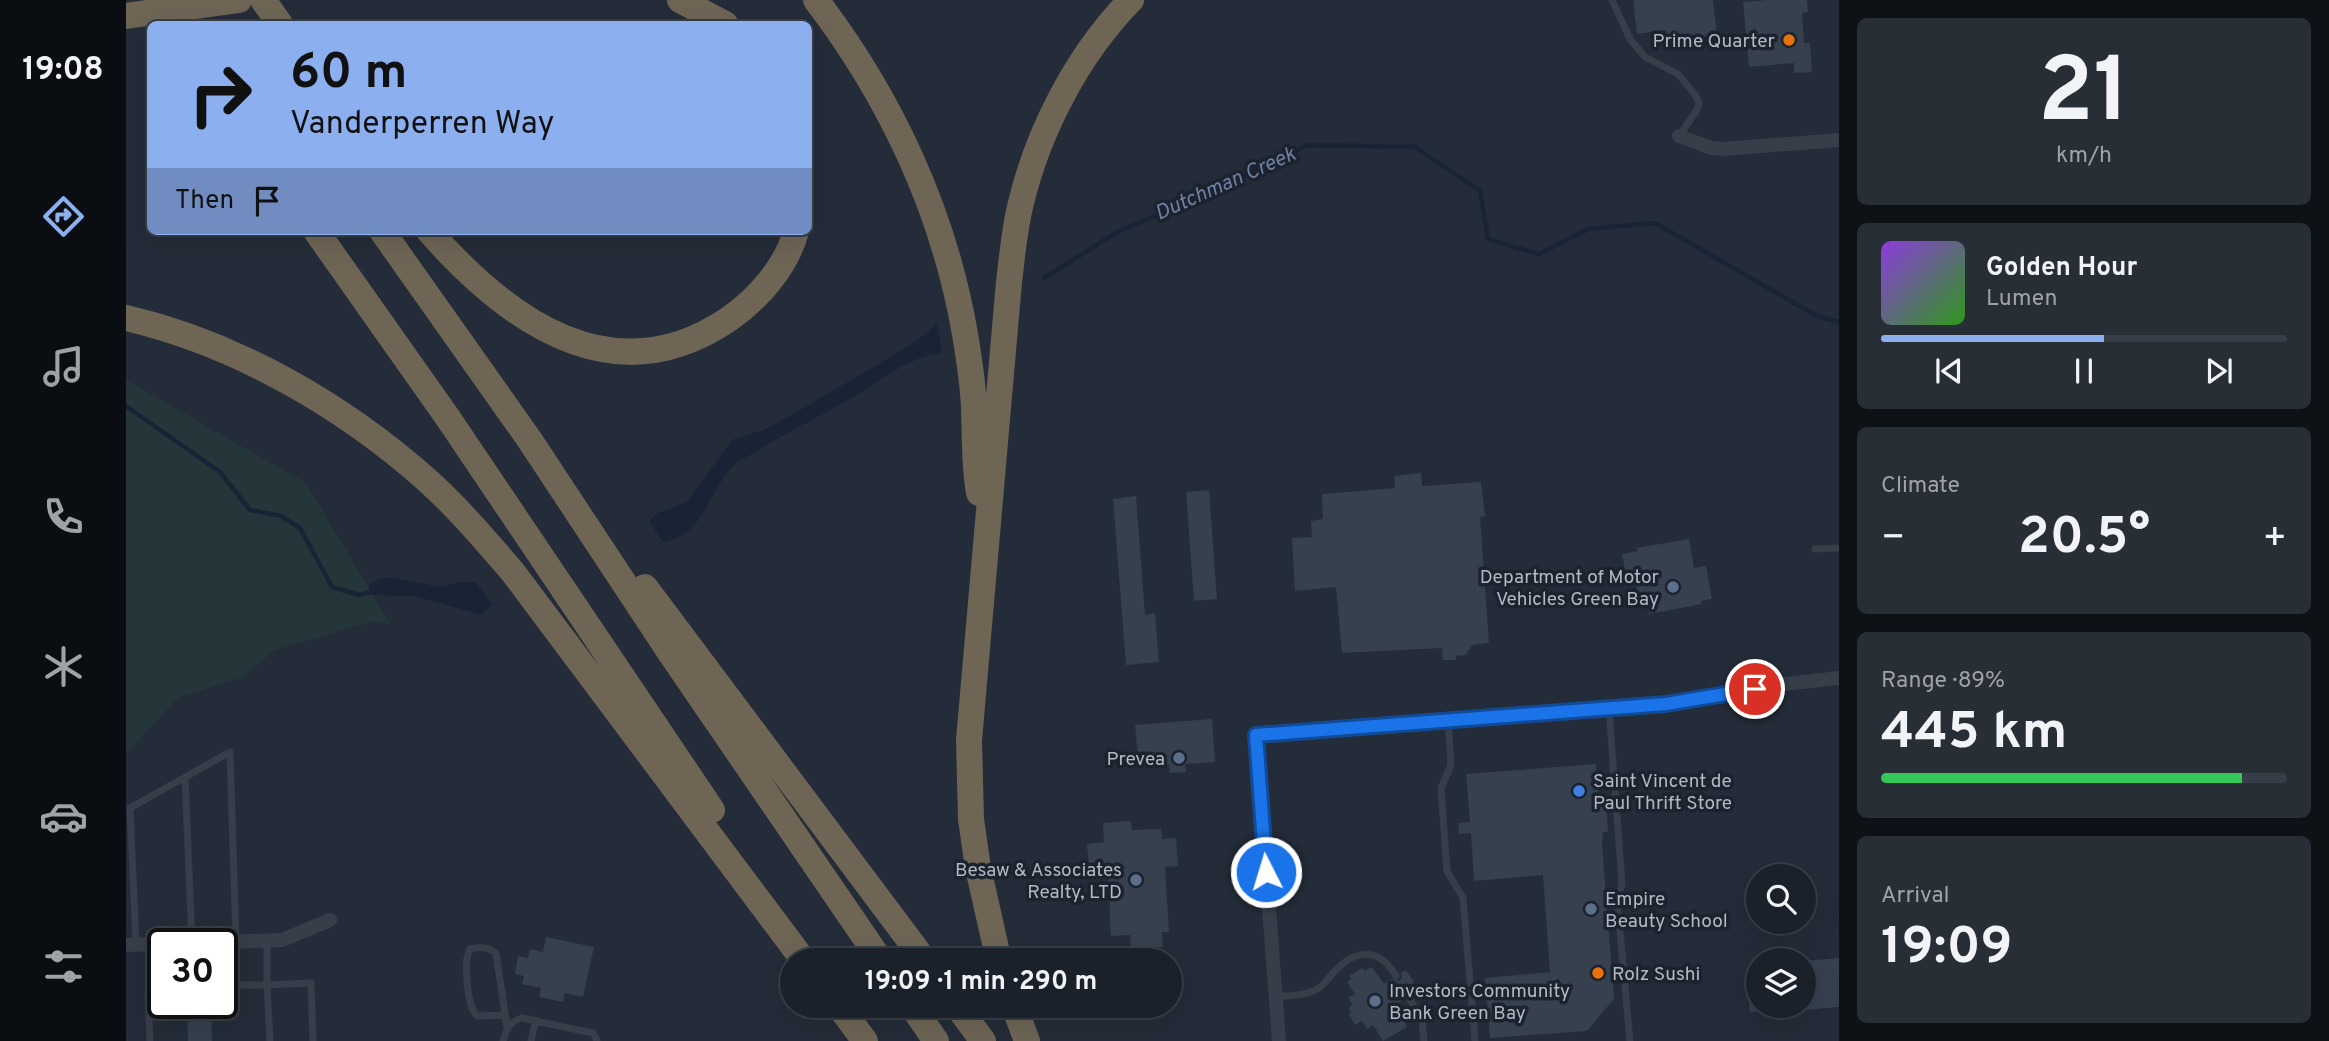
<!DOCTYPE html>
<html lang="en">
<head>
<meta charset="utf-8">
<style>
  body { margin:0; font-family:Overpass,sans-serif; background:#272e36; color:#f1f3f6; height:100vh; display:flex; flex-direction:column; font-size:26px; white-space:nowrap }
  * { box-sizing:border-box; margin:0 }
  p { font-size:23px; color:#9fa3a8 }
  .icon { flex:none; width:38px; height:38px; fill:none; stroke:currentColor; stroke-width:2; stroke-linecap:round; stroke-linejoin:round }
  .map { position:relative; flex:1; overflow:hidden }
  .side { display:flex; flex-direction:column; gap:18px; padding:18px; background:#0e1217; width:490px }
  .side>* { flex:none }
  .guide { position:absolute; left:21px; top:21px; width:665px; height:214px; border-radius:10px; box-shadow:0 7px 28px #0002,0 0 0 2px #383e47; background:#8caff0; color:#111; overflow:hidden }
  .controls { position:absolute; left:1620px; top:864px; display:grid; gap:14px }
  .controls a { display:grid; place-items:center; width:70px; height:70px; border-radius:50%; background:#1a212a; box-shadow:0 7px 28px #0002,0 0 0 2px #383e47; font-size:35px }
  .speed { position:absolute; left:21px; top:928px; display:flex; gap:14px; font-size:35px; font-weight:700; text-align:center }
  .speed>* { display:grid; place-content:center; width:91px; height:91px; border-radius:50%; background:#1a212a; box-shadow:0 7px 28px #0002,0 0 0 2px #383e47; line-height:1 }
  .speed .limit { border:4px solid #111; border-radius:10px; background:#fff; color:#111 }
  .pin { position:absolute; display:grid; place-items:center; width:60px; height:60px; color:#fff; margin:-30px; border:4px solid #fff; border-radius:50%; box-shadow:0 2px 7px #0007 }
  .me { position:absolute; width:77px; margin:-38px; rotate:355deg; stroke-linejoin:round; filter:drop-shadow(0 0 5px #0008) }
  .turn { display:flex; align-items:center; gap:24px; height:147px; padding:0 28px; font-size:32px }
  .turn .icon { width:91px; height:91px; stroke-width:2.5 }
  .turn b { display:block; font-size:49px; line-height:60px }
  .then { display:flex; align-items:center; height:66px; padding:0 28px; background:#0003; gap:14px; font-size:26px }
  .big { font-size:52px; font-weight:700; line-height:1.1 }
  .side .tile { flex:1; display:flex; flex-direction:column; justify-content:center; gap:10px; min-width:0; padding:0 24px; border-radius:10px; background:#272e36 }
  .side .dial { align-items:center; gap:0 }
  .dial b { font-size:91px; line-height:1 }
  .song { display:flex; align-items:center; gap:21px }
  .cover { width:84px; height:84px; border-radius:10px; background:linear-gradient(135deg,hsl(270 70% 55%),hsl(110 70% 35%)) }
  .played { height:7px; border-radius:4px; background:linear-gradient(90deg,#8caff0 55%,#383e47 55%) }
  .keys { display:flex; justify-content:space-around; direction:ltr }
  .heat { display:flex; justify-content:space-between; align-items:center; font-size:38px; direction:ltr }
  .charge { height:10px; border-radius:5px; background:linear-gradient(90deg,#34c759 89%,#383e47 0) }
  .trip { position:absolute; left:654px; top:948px; width:402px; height:70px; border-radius:35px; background:#1a212a; box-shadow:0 7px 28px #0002,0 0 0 2px #383e47; font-weight:700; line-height:70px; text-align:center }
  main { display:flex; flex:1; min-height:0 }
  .tabs { display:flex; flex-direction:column; width:126px; justify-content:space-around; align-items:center; background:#0a0d11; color:#9fa3a8 }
  .tabs .icon { width:49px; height:49px }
  .tabs .on { color:#8caff0 }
  .tabs b { font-size:32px; color:#f1f3f6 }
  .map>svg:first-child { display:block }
</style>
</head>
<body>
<main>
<nav class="tabs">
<b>19:08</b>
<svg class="icon on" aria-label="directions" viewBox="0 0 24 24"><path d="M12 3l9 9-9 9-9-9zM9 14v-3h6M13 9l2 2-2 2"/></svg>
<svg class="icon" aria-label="music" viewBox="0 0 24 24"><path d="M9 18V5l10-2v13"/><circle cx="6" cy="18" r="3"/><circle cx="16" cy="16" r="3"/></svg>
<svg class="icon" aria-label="phone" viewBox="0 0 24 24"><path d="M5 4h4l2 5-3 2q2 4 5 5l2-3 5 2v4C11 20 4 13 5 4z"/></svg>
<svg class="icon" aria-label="climate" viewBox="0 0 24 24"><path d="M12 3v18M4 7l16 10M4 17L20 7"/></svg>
<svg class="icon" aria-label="car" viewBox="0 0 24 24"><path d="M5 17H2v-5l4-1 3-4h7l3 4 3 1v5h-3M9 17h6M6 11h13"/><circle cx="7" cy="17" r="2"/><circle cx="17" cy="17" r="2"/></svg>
<svg class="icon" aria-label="filters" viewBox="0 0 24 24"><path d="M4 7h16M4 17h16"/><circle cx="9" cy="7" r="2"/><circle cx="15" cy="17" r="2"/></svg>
</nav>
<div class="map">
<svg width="1713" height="1041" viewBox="0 0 1713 1041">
  <rect width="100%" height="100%" fill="#232c38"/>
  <path fill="#25363a" d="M 0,380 L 180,483 L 264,624 L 248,621 L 149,650 L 115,678 L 53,697 L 0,754 Z"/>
  <path fill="#182335" d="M 810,322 L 816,348 L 813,354 C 776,358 750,386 719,402 C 689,419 658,433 630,452 C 623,456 613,460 607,466 C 582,491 579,535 537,542 L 523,521 L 532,513 L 561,502 L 606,440 L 638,430 L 669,413 L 773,352 L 802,333 Z
    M 265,577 L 313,587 L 335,582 L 349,582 L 366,604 L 356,615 L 289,596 L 247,595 L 243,593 L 243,585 L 253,579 Z"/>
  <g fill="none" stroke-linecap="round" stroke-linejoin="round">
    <path stroke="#182335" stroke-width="4.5" d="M 918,278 L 993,231 L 1044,210 L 1182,145 L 1289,147 L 1354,191 L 1362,239 L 1413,254 L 1462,229 L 1529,223 L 1691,316 L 1713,322
      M 0,406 L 94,472 L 124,510 L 155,516 L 174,528 L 206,587 L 233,595 L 248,591"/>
  </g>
  <path fill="#36404f" d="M 1507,0 L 1587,0 L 1591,36 L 1541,42 L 1540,30 L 1511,34 Z
    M 1641,0 L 1681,0 L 1682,12 L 1676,13 L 1678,43 L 1684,43 L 1686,72 L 1668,73 L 1668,63 L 1623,67 L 1617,2 Z
    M 1295,473 L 1296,486 L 1355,482 L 1359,516 L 1354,517 L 1363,643 L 1346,645 L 1340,655 L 1330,656 L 1330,660 L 1317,660 L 1316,648 L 1216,653 L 1210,587 L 1169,591 L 1166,538 L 1186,537 L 1185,521 L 1197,519 L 1196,494 L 1269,488 L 1268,476 Z
    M 1083,490 L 1091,599 L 1068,601 L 1060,492 Z
    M 1010,496 L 1019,615 L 1029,613 L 1033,662 L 1000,665 L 987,499 Z
    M 1563,539 L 1568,568 L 1580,566 L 1586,599 L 1575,601 L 1576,604 L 1523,614 L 1520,598 L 1513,599 L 1508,575 L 1500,576 L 1496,554 L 1512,551 L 1511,548 Z
    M 1086,719 L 1089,762 L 1059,764 L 1060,772 L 1044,773 L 1043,765 L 1013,767 L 1009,725 Z
    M 1470,764 L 1474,802 L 1480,802 L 1482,832 L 1477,832 L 1476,844 L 1488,999 L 1461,1031 L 1364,1038 L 1359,978 L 1424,972 L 1417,875 L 1348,881 L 1345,833 L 1333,834 L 1332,823 L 1344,822 L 1340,774 Z
    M 1005,821 L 1006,830 L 1035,829 L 1036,839 L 1050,838 L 1052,866 L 1039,867 L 1043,932 L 1036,932 L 1037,947 L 1005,948 L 1004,935 L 985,936 L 982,878 L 964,879 L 961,844 L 978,842 L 977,823 Z
    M 420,937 L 468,947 L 457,997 L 439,993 L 437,1002 L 413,997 L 415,988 L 396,984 L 398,976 L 389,974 L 392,956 L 402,958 L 404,949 L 417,952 Z
    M 1713,958 L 1713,1007 L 1678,1010 L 1678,961 Z
    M 1246,967 L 1258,984 L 1265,979 L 1273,981 L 1276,978 L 1275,973 L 1280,970 L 1293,990 L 1288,993 L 1283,990 L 1277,992 L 1277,1000 L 1270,1004 L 1281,1027 L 1257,1041 L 1247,1025 L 1241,1029 L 1236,1021 L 1229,1025 L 1223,1014 L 1225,1012 L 1222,1008 L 1227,1005 L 1222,998 L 1229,994 L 1221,982 L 1225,979 L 1223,976 L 1236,968 L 1239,971 Z
    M 1633,971 L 1633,1011 L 1624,1012 L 1621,972 Z
    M 85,1003 L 86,1041 L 62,1041 L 61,1004 Z"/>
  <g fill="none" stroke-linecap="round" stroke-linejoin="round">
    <path stroke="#373e49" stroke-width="7" d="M 1486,0 L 1504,39 L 1519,57 L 1552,74 L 1570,96 L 1573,102 L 1571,110 L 1553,136
      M 1689,549 L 1713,548
      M 1483,709 L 1496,884 L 1491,899 L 1504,1041
      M 1322,721 L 1325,765 L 1315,788 L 1321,871 L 1337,898 L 1349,1041
      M 59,777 L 66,943
      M 10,944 L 4,808 L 104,752 L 110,942
      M 96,985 L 141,985 L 141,941
      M 1282,996 L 1296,1020 L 1298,1041
      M 1150,997 C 1164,995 1181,996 1193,988 C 1199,984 1203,977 1208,972 C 1230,948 1254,948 1270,976
      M 379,1015 L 351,1016 C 341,1007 337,960 344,949 C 354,947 361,946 370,953 L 381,1027
      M 24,1041 L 22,996 L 28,989 L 37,987
      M 144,1041 L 141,985 L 185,983 L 187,1041
      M 377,1041 C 381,1028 383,1022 396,1018 L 467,1033 L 471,1041
      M 405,1041 L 410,1020"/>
    <path stroke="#373e49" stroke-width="14" d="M 1553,136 L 1585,148 L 1596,149 L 1713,140
      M 67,943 L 156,940 L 204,920
      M 0,945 L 37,944
      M 1153,1041 L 1130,735 L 1540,704 L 1650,685 L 1713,678"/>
    <path stroke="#6e6555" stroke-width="26" d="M 137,0 L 154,24
      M 554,0 L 599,24
      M 690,0 C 765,98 818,212 839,334 C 843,358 847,383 848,408 C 849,436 848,465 853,493
      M 0,16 L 113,0
      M 190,231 L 322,418 L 586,810
      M 256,231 L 403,439 L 545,654 L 755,961
      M 303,231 C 381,320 487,398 603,319 C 632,299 661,266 670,231
      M 0,318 C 111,344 218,406 302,481 C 333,509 359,540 386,571 L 678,961
      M 519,587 L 799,961
      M 873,961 L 852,868 L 845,819 L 843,740 L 883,282 C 886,258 888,232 894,207 C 911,133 951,55 1005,0
      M 713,1006 L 739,1041
      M 786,1006 L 810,1041
      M 831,1006 L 857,1041
      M 888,1006 L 901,1041"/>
  </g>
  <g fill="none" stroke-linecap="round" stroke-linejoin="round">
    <g stroke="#114b97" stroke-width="18">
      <path id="route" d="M 1140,872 L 1130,735 L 1540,704 L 1629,689"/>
    </g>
    <use href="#route" stroke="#1a73e8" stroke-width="12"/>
  </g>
  <g fill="#e8710a" stroke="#1c232e" stroke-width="2.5">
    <circle cx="1663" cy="40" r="7"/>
    <circle cx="1472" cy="973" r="7"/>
  </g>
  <g fill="#5c6f8a" stroke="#1c232e" stroke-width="2.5">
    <circle cx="1547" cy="587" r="7"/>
    <circle cx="1053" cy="758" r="7"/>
    <circle cx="1010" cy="880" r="7"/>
    <circle cx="1465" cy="909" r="7"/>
    <circle cx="1249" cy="1001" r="7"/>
  </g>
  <circle fill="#3f7fe0" stroke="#1c232e" stroke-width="2.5" cx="1453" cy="791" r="7"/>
  <g text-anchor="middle" stroke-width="7" stroke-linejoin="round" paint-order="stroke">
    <g font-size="19" fill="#b2b9c5" stroke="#1c232e" text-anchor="end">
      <text x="1649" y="47">Prime Quarter</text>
      <text x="1533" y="583">Department of Motor<tspan x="1533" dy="22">Vehicles Green Bay</tspan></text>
      <text x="1039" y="765">Prevea</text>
      <text x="1467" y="787" text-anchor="start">Saint Vincent de<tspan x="1467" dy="22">Paul Thrift Store</tspan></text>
      <text x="996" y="876">Besaw &amp; Associates<tspan x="996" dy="22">Realty, LTD</tspan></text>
      <text x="1479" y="905" text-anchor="start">Empire<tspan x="1479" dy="22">Beauty School</tspan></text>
      <text x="1486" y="980" text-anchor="start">Rolz Sushi</text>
      <text x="1263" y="997" text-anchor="start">Investors Community<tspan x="1263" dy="22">Bank Green Bay</tspan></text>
    </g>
    <g font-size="21" font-style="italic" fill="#6d82a2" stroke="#1c232e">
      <text transform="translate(1099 183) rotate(-24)" y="7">Dutchman Creek</text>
    </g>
  </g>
</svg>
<div class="controls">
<a><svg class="icon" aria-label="search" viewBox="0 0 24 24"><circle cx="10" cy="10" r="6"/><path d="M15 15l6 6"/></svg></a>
<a><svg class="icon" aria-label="layers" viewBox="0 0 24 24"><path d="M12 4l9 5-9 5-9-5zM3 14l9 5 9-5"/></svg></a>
</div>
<div class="speed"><div class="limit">30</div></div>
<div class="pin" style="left:1629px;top:689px;background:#d93025"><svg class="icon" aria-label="arrive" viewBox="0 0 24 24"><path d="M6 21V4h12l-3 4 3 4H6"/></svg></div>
<svg class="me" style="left:1140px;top:872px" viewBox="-20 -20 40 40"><circle r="17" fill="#1a73e8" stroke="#fff" stroke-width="3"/><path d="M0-11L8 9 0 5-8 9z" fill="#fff"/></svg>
<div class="trip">19:09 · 1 min · 290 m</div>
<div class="guide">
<div class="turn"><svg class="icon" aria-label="right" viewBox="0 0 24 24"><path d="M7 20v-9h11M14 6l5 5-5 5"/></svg><div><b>60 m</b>Vanderperren Way</div></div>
<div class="then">Then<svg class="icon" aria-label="arrive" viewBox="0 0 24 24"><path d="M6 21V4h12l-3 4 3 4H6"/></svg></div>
</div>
</div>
<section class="side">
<div class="tile dial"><b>21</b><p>km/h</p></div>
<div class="tile">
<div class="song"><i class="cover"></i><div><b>Golden Hour</b><p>Lumen</p></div></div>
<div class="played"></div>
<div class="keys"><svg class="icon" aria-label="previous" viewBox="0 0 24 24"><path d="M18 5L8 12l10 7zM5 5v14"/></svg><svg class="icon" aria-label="pause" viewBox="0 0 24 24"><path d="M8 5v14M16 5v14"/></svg><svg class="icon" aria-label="next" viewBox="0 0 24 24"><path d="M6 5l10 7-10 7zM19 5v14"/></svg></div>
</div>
<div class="tile"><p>Climate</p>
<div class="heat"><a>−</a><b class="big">20.5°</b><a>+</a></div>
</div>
<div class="tile"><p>Range · 89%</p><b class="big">445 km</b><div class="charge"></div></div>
<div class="tile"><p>Arrival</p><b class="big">19:09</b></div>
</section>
</main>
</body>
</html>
